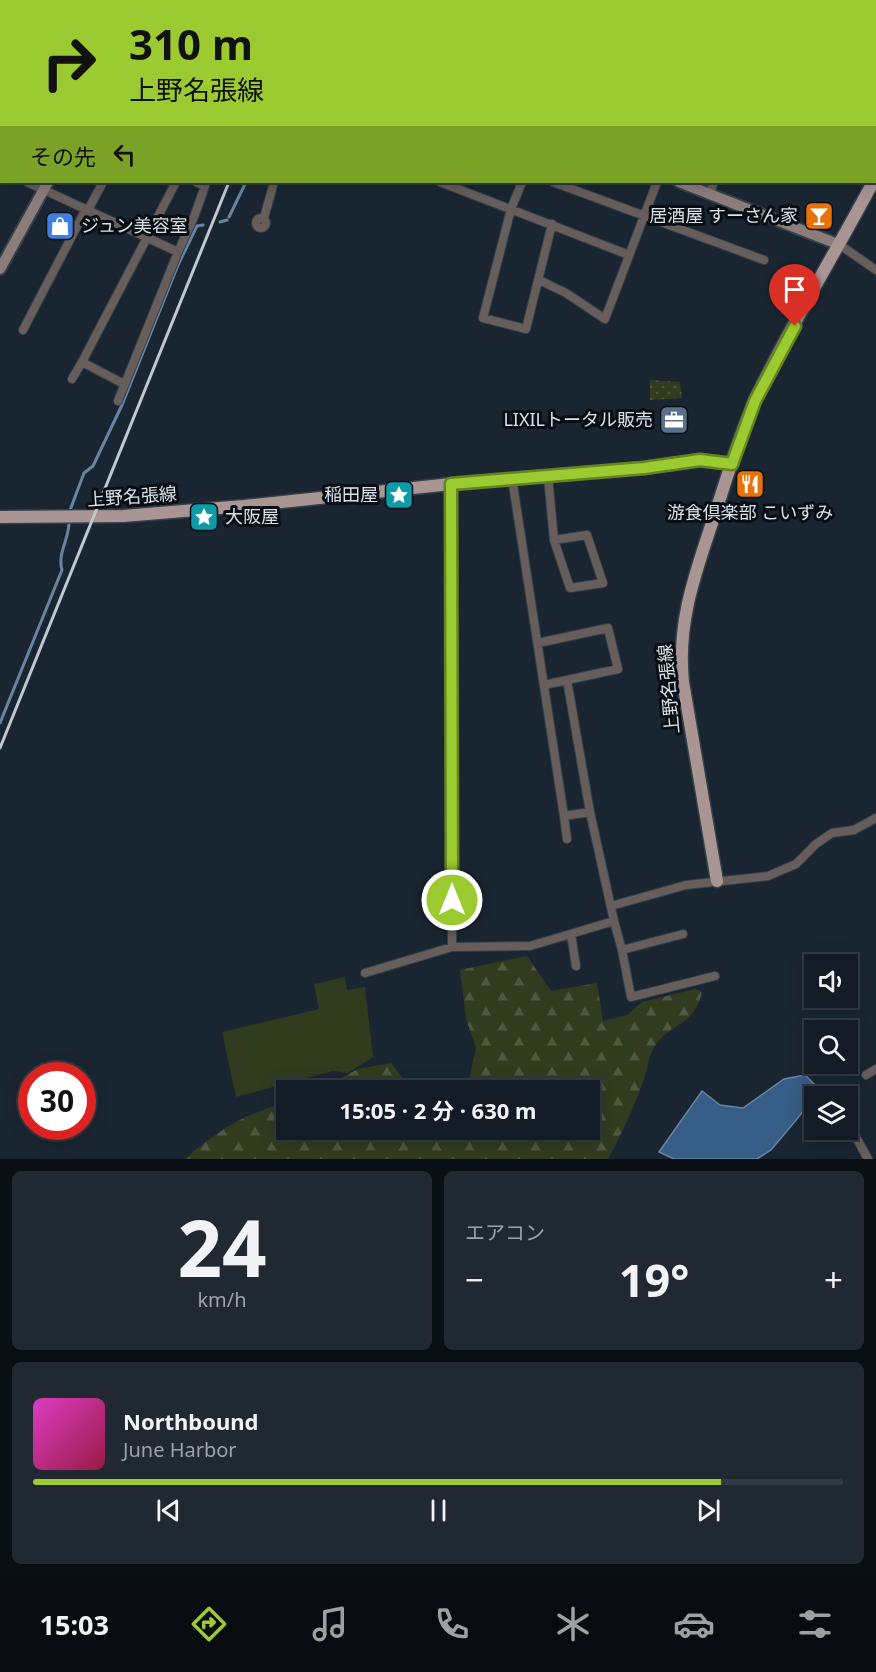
<!DOCTYPE html>
<html lang="ja">
<head>
<meta charset="utf-8">
<style>
  body { margin:0; font-family:"Noto Sans","Noto Sans JP",sans-serif; background:#202932; color:#f1f3f6; height:100vh; display:flex; flex-direction:column; font-size:22px; white-space:nowrap }
  * { box-sizing:border-box; margin:0 }
  p { font-size:20px; color:#9da1a7 }
  .icon { flex:none; width:33px; height:33px; fill:none; stroke:currentColor; stroke-width:2; stroke-linecap:round; stroke-linejoin:round }
  .map { position:relative; height:1159px; overflow:hidden }
  .panel { display:flex; flex-direction:column; gap:12px; padding:12px; background:#0a0f15; flex:1 }
  .panel>* { flex:none }
  .hud { position:absolute; left:0px; top:0px; width:876px; height:183px; box-shadow:0 3px 15px #0003,0 0 0 2px #323a43; background:#9cca31; color:#111; overflow:hidden }
  .controls { position:absolute; left:804px; top:954px; display:grid; gap:12px }
  .controls a { display:grid; place-items:center; width:54px; height:54px; border-radius:0px; background:#131c26; box-shadow:0 3px 15px #0003,0 0 0 2px #323a43; font-size:30px }
  .speed { position:absolute; left:18px; top:1062px; display:flex; gap:12px; font-size:30px; font-weight:700; text-align:center }
  .speed>* { display:grid; place-content:center; width:78px; height:78px; border-radius:50%; background:#131c26; box-shadow:0 3px 15px #0003,0 0 0 2px #323a43; line-height:1 }
  .speed .limit { border:9px solid #d22; background:#fff; color:#111 }
  .pin { position:absolute; display:grid; place-items:center; width:51px; height:51px; color:#fff; margin:-62px -26px; border-radius:50% 50% 50% 0; rotate:-45deg; box-shadow:0 0 6px #0007 }
  .pin .icon { rotate:45deg }
  .me { position:absolute; width:66px; margin:-33px; rotate:0deg; stroke-linejoin:round; filter:drop-shadow(0 0 4px #0008) }
  .turn { display:flex; align-items:center; gap:21px; height:126px; padding:0 30px; font-size:27px }
  .turn .icon { width:78px; height:78px; stroke-width:2.5 }
  .turn b { display:block; font-size:42px; line-height:51px }
  .then { display:flex; align-items:center; height:57px; padding:0 30px; background:#0003; gap:12px; font-size:22px }
  .big { font-size:45px; font-weight:700; line-height:1.1 }
  .panel .widget { flex:1; display:flex; flex-direction:column; justify-content:center; gap:9px; min-width:0; padding:0 21px; border-radius:9px; background:#202932 }
  .panel .dial { align-items:center; gap:0 }
  .dial b { font-size:78px; line-height:1 }
  .song { display:flex; align-items:center; gap:18px }
  .cover { width:72px; height:72px; border-radius:9px; background:linear-gradient(135deg,hsl(310 70% 55%),hsl(340 70% 35%)) }
  .played { height:6px; border-radius:3px; background:linear-gradient(90deg,#9cca31 85%,#323a43 85%) }
  .keys { display:flex; justify-content:space-around; direction:ltr }
  .heat { display:flex; justify-content:space-between; align-items:center; font-size:33px; direction:ltr }
  .panel .tiles { flex:1; display:grid; gap:12px; grid-template-columns:1fr 1fr }
  .widget:last-child { grid-column:span 2 }
  .trip { position:absolute; left:276px; top:1080px; width:324px; height:60px; border-radius:0px; background:#131c26; box-shadow:0 3px 15px #0003,0 0 0 2px #323a43; font-weight:700; line-height:60px; text-align:center }
  .tabs { display:flex; height:96px; justify-content:space-around; align-items:center; background:#080b0f; color:#9da1a7 }
  .tabs .icon { width:42px; height:42px }
  .tabs .selected { color:#9cca31 }
  .tabs b { font-size:27px; color:#f1f3f6 }
  .map>svg:first-child { display:block }
</style>
</head>
<body>
<div class="map">
<svg width="876" height="1159" viewBox="0 0 876 1159">
  <defs>
    <pattern id="grass-dots" width="8" height="8" patternUnits="userSpaceOnUse" patternTransform="scale(1.5)"><rect width="8" height="8" fill="#313b1e"/><path d="M2 2h.1M6 6h.1" fill="none" stroke="#4e573f" stroke-width="1.8" stroke-linecap="round"/></pattern>
    <pattern id="forest-firs" width="22" height="20" patternUnits="userSpaceOnUse" patternTransform="scale(1.5)"><rect width="22" height="20" fill="#313b1e"/><path d="M5 1l3.5 6h-7zM16 11l3.5 6h-7z" fill="#4e573f"/></pattern>
  </defs>
  <rect width="100%" height="100%" fill="#192632"/>
  <path fill="url(#grass-dots)" d="M 0,0 L 93,0 L 2,2 L 1,63 Z
    M 650,380 L 680,382 L 682,398 L 650,400 Z"/>
  <path fill="url(#forest-firs)" d="M 527,956 L 551,991 L 597,983 L 603,1021 L 627,1015 L 642,1002 L 695,989 L 702,992 C 694,1026 675,1021 657,1043 C 648,1054 648,1069 643,1082 C 633,1109 622,1134 608,1159 L 185,1159 C 218,1130 244,1114 286,1103 L 286,1130 L 438,1130 L 441,1133 L 451,1130 L 590,1130 L 590,1090 L 467,1090 L 476,1048 L 466,1019 L 460,970 Z
    M 391,1063 L 412,1090 L 331,1090 L 335,1081 L 358,1069 Z"/>
  <path fill="#313b1e" d="M 345,977 L 347,990 L 365,987 L 373,1057 L 348,1073 L 333,1071 L 236,1097 L 222,1032 L 319,1009 L 314,984 Z"/>
  <path fill="#365d85" stroke="#6784a3" stroke-width="1.5" d="M 805,1075 L 815,1085 L 813,1098 L 797,1119 L 771,1150 L 757,1159 L 674,1159 L 659,1152 L 702,1091 L 720,1105 L 743,1108 L 784,1079 Z"/>
  <g fill="none" stroke-linecap="round" stroke-linejoin="round">
    <path stroke="#6784a3" stroke-width="3" d="M 426,2 L 427,0
      M 229,217 L 246,182
      M 220,222 L 227,220
      M 69,513 L 84,473 L 93,466 L 122,405 L 178,265 L 197,226 L 203,225
      M 0,723 L 62,570 C 57,552 70,539 69,520"/>
    <g stroke="#34404b" stroke-width="10">
      <path id="street" d="M 553,0 L 557,2
        M 680,0 L 683,2
        M 862,0 L 865,2
        M 328,2 L 328,0
        M 386,2 L 387,0
        M 442,2 L 443,0
        M 494,2 L 494,0
        M 612,2 L 613,0
        M 670,2 L 670,0
        M 783,2 L 784,0
        M 826,2 L 826,0
        M 874,8 L 876,9
        M 0,169 L 2,170
        M 0,180 L 2,178
        M 27,182 L 178,252
        M 440,182 L 629,255
        M 522,182 L 511,209 L 483,318 L 526,329 L 552,224
        M 553,182 L 764,260
        M 710,193 L 714,182
        M 88,210 L 103,182
        M 264,218 L 274,182
        M256 223a5 5 0 1 1 10 0a5 5 0 1 1-10 0Z
        M 840,245 L 876,270
        M 539,280 L 566,293 L 605,319 L 657,182
        M 23,330 L 86,209
        M 72,379 L 82,362
        M 124,384 L 82,362 L 176,182
        M 118,401 L 178,252 L 194,217 L 205,186 L 196,182
        M 548,476 L 554,540 L 570,588 L 603,583 L 587,535 L 554,540
        M 451,484 L 452,947
        M 538,643 L 608,628 L 618,669 L 544,685
        M 567,680 L 590,812
        M 564,816 L 567,839
        M 611,906 L 686,885 L 768,876 L 796,864 L 816,844 L 832,833 L 854,830 L 876,818
        M 614,921 L 622,950 L 631,997 L 715,976
        M 571,934 L 576,966
        M 622,950 L 683,934
        M 365,973 L 452,947 L 530,946 L 614,921 L 590,812 L 564,816 L 512,478
        M 866,1075 L 876,1069
        M 852,1130 L 868,1159"/>
    </g>
    <g stroke="#34404b" stroke-width="14">
      <path id="secondary" d="M 147,2 L 148,0
        M 727,2 L 727,0
        M 679,182 L 840,245
        M 0,269 L 48,182"/>
    </g>
    <g stroke="#34404b" stroke-width="15">
      <path id="primary" d="M 0,517 L 123,516 L 244,506 L 451,484 L 644,468 L 700,460 L 732,464
        M 717,881 L 683,682 C 677,624 694,577 712,523 C 726,481 738,438 756,398 C 791,324 835,254 873,182"/>
    </g>
    <use href="#street" stroke="#675d5b" stroke-width="8"/>
    <use href="#secondary" stroke="#8c7d7a" stroke-width="10"/>
    <use href="#primary" stroke="#a99592" stroke-width="12"/>
    <path stroke="#bfc7d0" stroke-width="3" d="M 297,2 L 298,0
      M 0,748 L 229,182"/>
  </g>
  <g fill="none" stroke-linecap="round" stroke-linejoin="round">
    <g stroke="#658320" stroke-width="15">
      <path id="route" d="M 452,900 L 451,484 L 644,468 L 700,460 L 732,464 L 755,401 L 795,326"/>
    </g>
    <use href="#route" stroke="#9cca31" stroke-width="10"/>
  </g>
  <defs>
    <g id="bar-square" transform="scale(1.5)"><rect x="-9" y="-9" width="18" height="18" rx="4" fill="#e8710a" stroke="#090e14"/><path d="M-6-5H6L.8 .8V4.5H3.5V6h-7V4.5H-.8V.8Z" fill="#fff"/></g>
    <g id="shop-square" transform="scale(1.5)"><rect x="-9" y="-9" width="18" height="18" rx="4" fill="#3f7fe0" stroke="#090e14"/><path d="M-5-2.5h2.3a2.7 3.5 0 0 1 5.4 0H5L5.5 6h-11ZM-1.5-2.5h3a1.5 2.3 0 0 0-3 0Z" fill="#fff"/></g>
    <g id="office-square" transform="scale(1.5)"><rect x="-9" y="-9" width="18" height="18" rx="4" fill="#5c6f8a" stroke="#090e14"/><path d="M-6-3h4V-5.5h4V-3h4V5H-6ZM-1-4.5V-3h2v-1.5ZM-6 0V1H6V0Z" fill="#fff"/></g>
    <g id="restaurant-square" transform="scale(1.5)"><rect x="-9" y="-9" width="18" height="18" rx="4" fill="#e8710a" stroke="#090e14"/><path d="M-5-6h1v4h1v-4h1v4h1v-4h1v5L-1.5 .5V6h-2V.5L-5-1ZM5-6V6H3V1.5H1.5Q1.5-4 5-6Z" fill="#fff"/></g>
    <g id="sight-square" transform="scale(1.5)"><rect x="-9" y="-9" width="18" height="18" rx="4" fill="#0f9aa8" stroke="#090e14"/><path d="M0-6L1.8-2.2L6-1.7L2.9 1.2L3.7 5.4L0 3.3L-3.7 5.4L-2.9 1.2L-6-1.7L-1.8-2.2Z" fill="#fff"/></g>
  </defs>
  <g fill-rule="evenodd">
    <use href="#bar-square" x="819" y="216"/>
    <use href="#shop-square" x="60" y="226"/>
    <use href="#office-square" x="674" y="420"/>
    <use href="#restaurant-square" x="750" y="484"/>
    <use href="#sight-square" x="399" y="495"/>
    <use href="#sight-square" x="204" y="517"/>
  </g>
  <g text-anchor="middle" stroke-width="6" stroke-linejoin="round" paint-order="stroke">
    <g font-size="18" fill="#d8e0e8" stroke="#090e14" text-anchor="end">
      <text x="798" y="222">居酒屋 すーさん家</text>
      <text x="81" y="232" text-anchor="start">ジュン美容室</text>
      <text x="653" y="426">LIXILトータル販売</text>
      <text x="378" y="501">稲田屋</text>
      <text x="750" y="519" text-anchor="middle">游食倶楽部 こいずみ</text>
      <text x="225" y="523" text-anchor="start">大阪屋</text>
    </g>
    <g font-size="18" fill="#d8e0e8" stroke="#090e14">
      <text transform="translate(132 497) rotate(-4)" y="6">上野名張線</text>
      <text transform="translate(669 689) rotate(-95)" y="6">上野名張線</text>
    </g>
  </g>
</svg>
<div class="controls">
<a><svg class="icon" aria-label="sound" viewBox="0 0 24 24"><path d="M4 9h4l5-4v14l-5-4H4zM17 9q2 3 0 6"/></svg></a>
<a><svg class="icon" aria-label="search" viewBox="0 0 24 24"><circle cx="10" cy="10" r="6"/><path d="M15 15l6 6"/></svg></a>
<a><svg class="icon" aria-label="layers" viewBox="0 0 24 24"><path d="M12 4l9 5-9 5-9-5zM3 14l9 5 9-5"/></svg></a>
</div>
<div class="speed"><div class="limit">30</div></div>
<div class="pin" style="left:795px;top:326px;background:#d93025"><svg class="icon" aria-label="arrive" viewBox="0 0 24 24"><path d="M6 21V4h12l-3 4 3 4H6"/></svg></div>
<svg class="me" style="left:452px;top:900px" viewBox="-20 -20 40 40"><circle r="17" fill="#9cca31" stroke="#fff" stroke-width="3"/><path d="M0-11L8 9 0 5-8 9z" fill="#fff"/></svg>
<div class="trip">15:05 · 2 分 · 630 m</div>
<div class="hud">
<div class="turn"><svg class="icon" aria-label="right" viewBox="0 0 24 24"><path d="M7 20v-9h11M14 6l5 5-5 5"/></svg><div><b>310 m</b>上野名張線</div></div>
<div class="then">その先<svg class="icon" aria-label="left" viewBox="0 0 24 24"><path d="M17 20v-9H6M10 6l-5 5 5 5"/></svg></div>
</div>
</div>
<section class="panel">
<div class="tiles">
<div class="widget dial"><b>24</b><p>km/h</p></div>
<div class="widget"><p>エアコン</p>
<div class="heat"><a>−</a><b class="big">19°</b><a>+</a></div>
</div>
<div class="widget">
<div class="song"><i class="cover"></i><div><b>Northbound</b><p>June Harbor</p></div></div>
<div class="played"></div>
<div class="keys"><svg class="icon" aria-label="previous" viewBox="0 0 24 24"><path d="M18 5L8 12l10 7zM5 5v14"/></svg><svg class="icon" aria-label="pause" viewBox="0 0 24 24"><path d="M8 5v14M16 5v14"/></svg><svg class="icon" aria-label="next" viewBox="0 0 24 24"><path d="M6 5l10 7-10 7zM19 5v14"/></svg></div>
</div>
</div>
</section>
<nav class="tabs">
<b>15:03</b>
<svg class="icon selected" aria-label="directions" viewBox="0 0 24 24"><path d="M12 3l9 9-9 9-9-9zM9 14v-3h6M13 9l2 2-2 2"/></svg>
<svg class="icon" aria-label="music" viewBox="0 0 24 24"><path d="M9 18V5l10-2v13"/><circle cx="6" cy="18" r="3"/><circle cx="16" cy="16" r="3"/></svg>
<svg class="icon" aria-label="phone" viewBox="0 0 24 24"><path d="M5 4h4l2 5-3 2q2 4 5 5l2-3 5 2v4C11 20 4 13 5 4z"/></svg>
<svg class="icon" aria-label="climate" viewBox="0 0 24 24"><path d="M12 3v18M4 7l16 10M4 17L20 7"/></svg>
<svg class="icon" aria-label="car" viewBox="0 0 24 24"><path d="M5 17H2v-5l4-1 3-4h7l3 4 3 1v5h-3M9 17h6M6 11h13"/><circle cx="7" cy="17" r="2"/><circle cx="17" cy="17" r="2"/></svg>
<svg class="icon" aria-label="filters" viewBox="0 0 24 24"><path d="M4 7h16M4 17h16"/><circle cx="9" cy="7" r="2"/><circle cx="15" cy="17" r="2"/></svg>
</nav>
</body>
</html>
